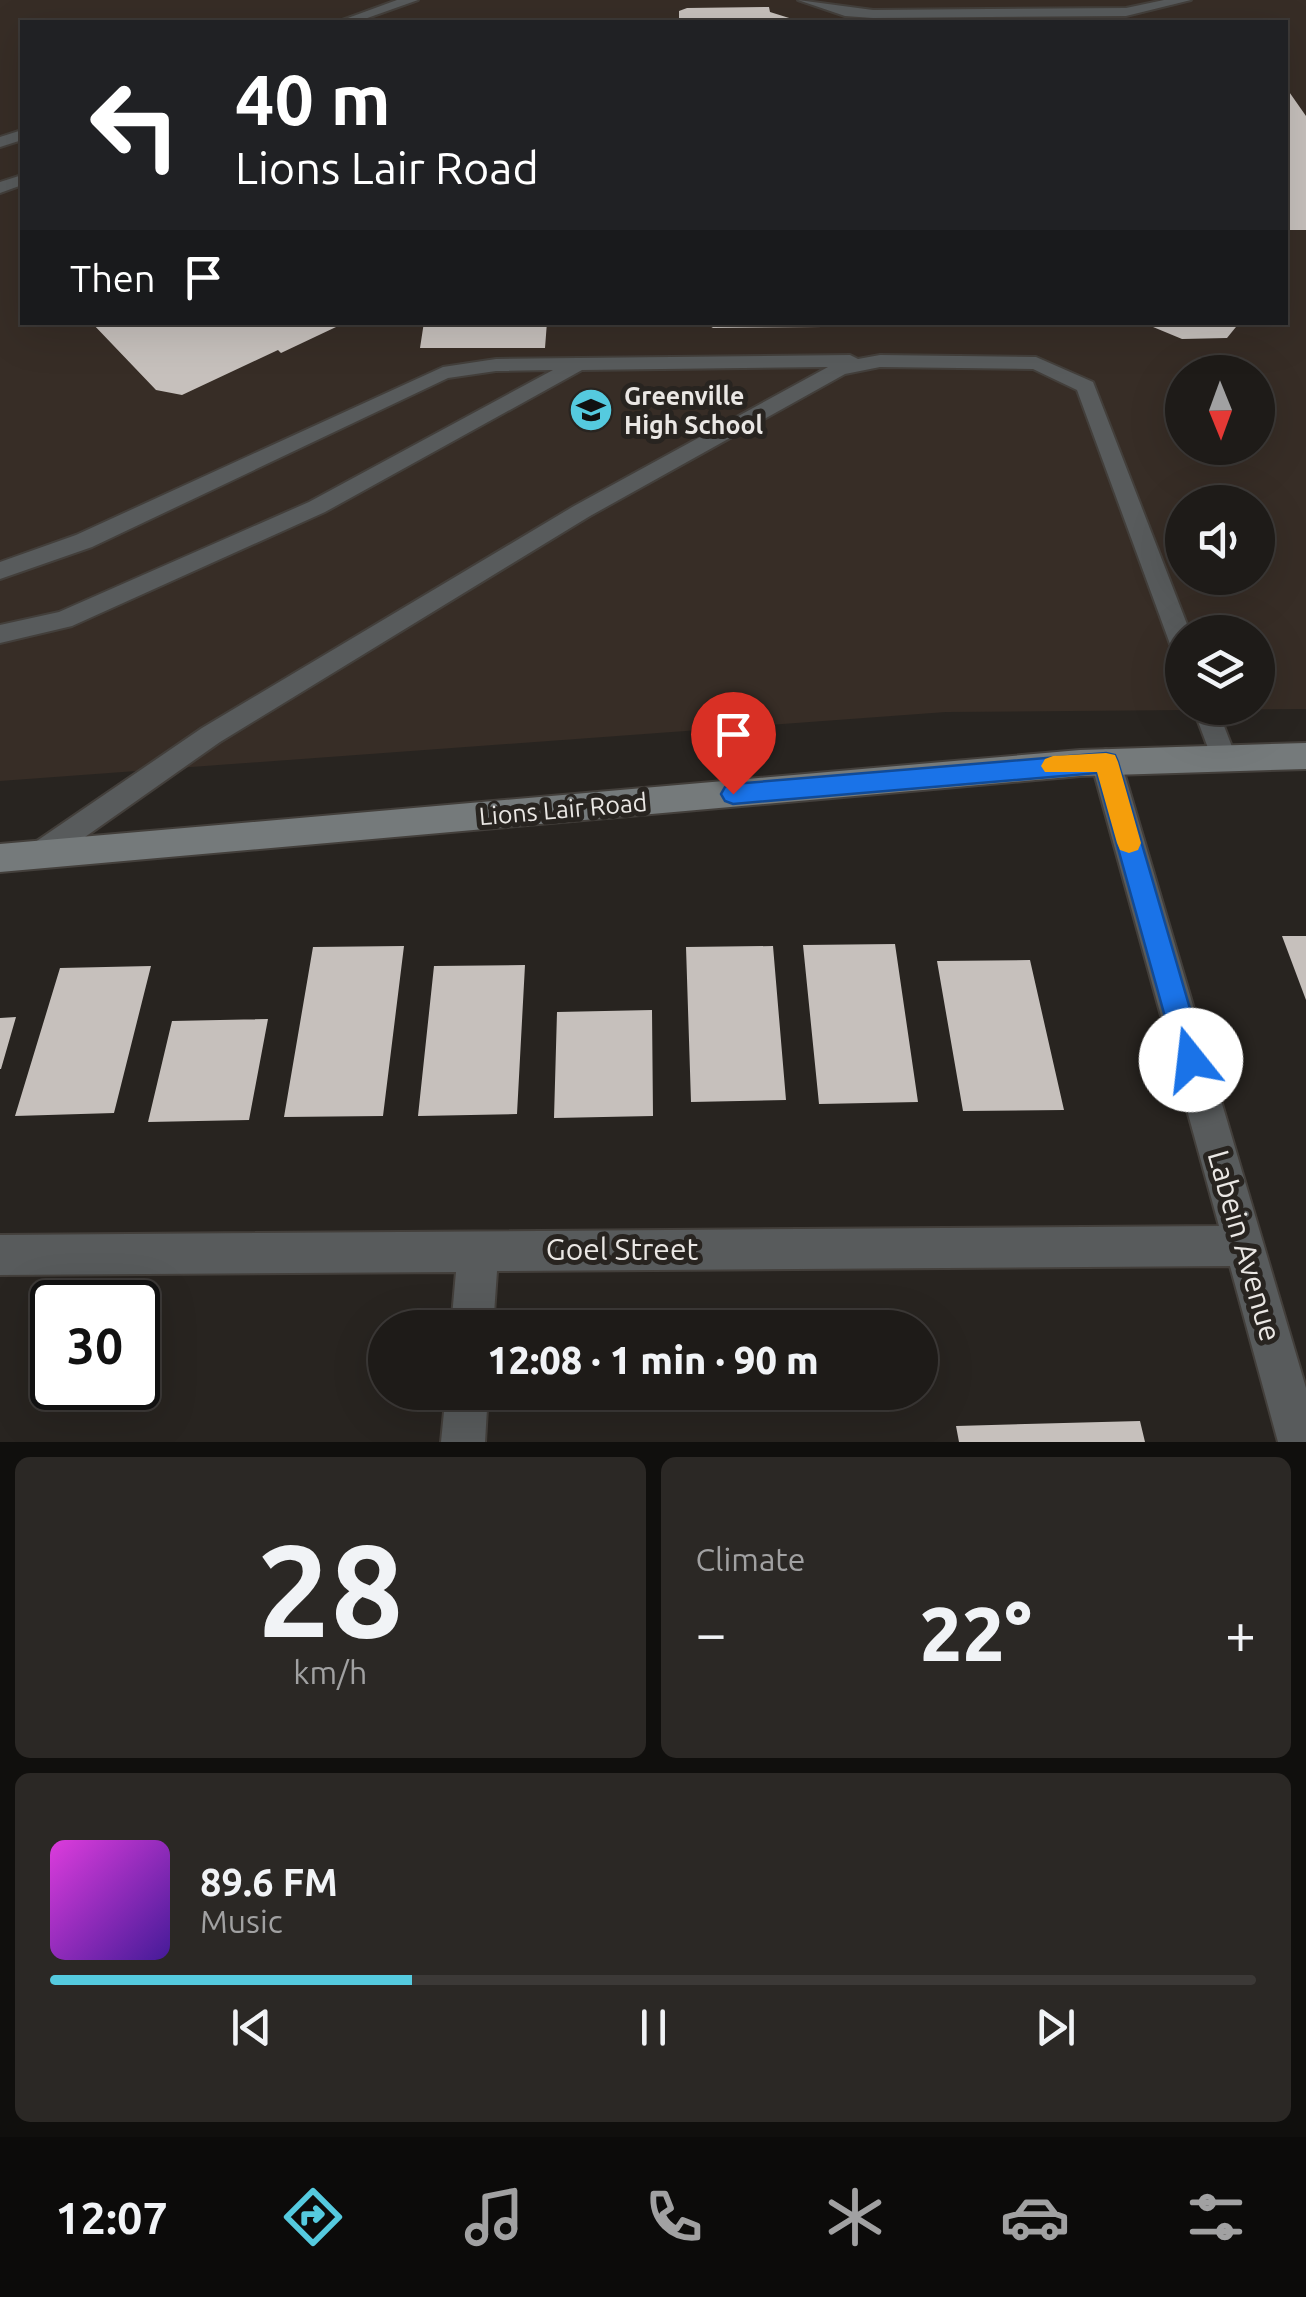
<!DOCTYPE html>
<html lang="en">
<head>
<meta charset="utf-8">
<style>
  body { margin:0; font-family:Ubuntu,sans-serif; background:#2b2825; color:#f1f3f6; height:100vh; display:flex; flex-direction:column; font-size:38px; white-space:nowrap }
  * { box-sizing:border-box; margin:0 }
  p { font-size:32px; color:#a1a1a2 }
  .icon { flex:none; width:55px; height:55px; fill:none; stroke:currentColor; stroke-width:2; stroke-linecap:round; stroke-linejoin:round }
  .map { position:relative; height:1442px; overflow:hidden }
  .panel { display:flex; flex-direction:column; gap:15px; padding:15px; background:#100f0d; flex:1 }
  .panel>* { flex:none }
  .guide { position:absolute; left:20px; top:20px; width:1268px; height:305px; border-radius:0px; box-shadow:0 10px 40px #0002,0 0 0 2px #3c3937; background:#202124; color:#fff; overflow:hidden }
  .needle { width:65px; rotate:179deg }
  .controls { position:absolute; left:1165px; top:355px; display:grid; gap:20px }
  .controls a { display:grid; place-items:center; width:110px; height:110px; border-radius:50%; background:#1e1b18; box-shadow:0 10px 40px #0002,0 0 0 2px #3c3937; font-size:50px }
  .speed { position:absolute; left:30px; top:1280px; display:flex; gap:20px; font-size:50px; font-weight:700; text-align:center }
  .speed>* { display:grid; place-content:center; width:130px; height:130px; border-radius:50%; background:#1e1b18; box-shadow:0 10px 40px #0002,0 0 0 2px #3c3937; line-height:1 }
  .speed .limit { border:5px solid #111; border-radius:15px; background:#fff; color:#111 }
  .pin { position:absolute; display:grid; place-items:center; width:85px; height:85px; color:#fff; margin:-102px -42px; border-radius:50% 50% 50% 0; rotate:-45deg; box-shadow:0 0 10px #0007 }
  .pin .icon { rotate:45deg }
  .me { position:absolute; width:110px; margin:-55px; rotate:344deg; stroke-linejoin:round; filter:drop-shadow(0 0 8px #0008) }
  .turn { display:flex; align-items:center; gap:35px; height:210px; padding:0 50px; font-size:45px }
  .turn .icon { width:130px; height:130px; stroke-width:2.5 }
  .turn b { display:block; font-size:70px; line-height:85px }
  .then { display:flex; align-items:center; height:95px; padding:0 50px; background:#0003; gap:20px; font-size:38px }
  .big { font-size:75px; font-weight:800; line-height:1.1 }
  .panel .card { flex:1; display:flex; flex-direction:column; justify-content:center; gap:15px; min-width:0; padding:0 35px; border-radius:15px; background:#2b2825 }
  .panel .dial { align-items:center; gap:0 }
  .dial b { font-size:130px; line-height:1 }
  .song { display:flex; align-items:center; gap:30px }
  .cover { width:120px; height:120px; border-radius:15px; background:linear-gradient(135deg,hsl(300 70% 55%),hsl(260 70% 35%)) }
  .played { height:10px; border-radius:5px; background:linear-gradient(90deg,#55cadf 30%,#3c3937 30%) }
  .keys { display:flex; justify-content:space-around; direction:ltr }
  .heat { display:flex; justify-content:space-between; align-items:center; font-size:55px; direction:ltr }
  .panel .tiles { flex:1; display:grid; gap:15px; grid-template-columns:1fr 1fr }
  .card:last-child { grid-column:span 2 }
  .trip { position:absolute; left:368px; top:1310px; width:570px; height:100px; border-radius:50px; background:#1e1b18; box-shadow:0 10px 40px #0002,0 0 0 2px #3c3937; font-weight:800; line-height:100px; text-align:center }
  .menu { display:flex; height:160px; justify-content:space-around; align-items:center; background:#0c0b0a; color:#a1a1a2 }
  .menu .icon { width:70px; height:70px }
  .menu .active { color:#55cadf }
  .menu b { font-size:45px; color:#f1f3f6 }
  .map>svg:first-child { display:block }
</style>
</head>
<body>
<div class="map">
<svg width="1306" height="1442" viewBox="0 0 1306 1442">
  <rect width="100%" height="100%" fill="#282420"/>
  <path fill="#372d26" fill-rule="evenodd" d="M 0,0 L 1306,0 L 1306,709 L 946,712 L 0,781 ZM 22,22 L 1285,22 L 1285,322 L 22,322 ZM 1182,372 L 1258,372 L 1258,448 L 1182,448 ZM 1182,502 L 1258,502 L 1258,578 L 1182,578 ZM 1182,632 L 1258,632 L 1258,708 L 1182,708 Z"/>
  <path fill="#c6c0bc" d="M 769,7 L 770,12 L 802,22 L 686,22 L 679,19 L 679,11 L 687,8 Z
    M 1285,86 L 1306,116 L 1306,230 L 1285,230 Z
    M 91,322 L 337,322 L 336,327 L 281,353 L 278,350 L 182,395 L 156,390 Z
    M 424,322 L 547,322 L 545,348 L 420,348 Z
    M 703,322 L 823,322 L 823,327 L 713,328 Z
    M 1141,322 L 1240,322 L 1227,338 L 1182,339 Z
    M 1282,936 L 1306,936 L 1306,1000 Z
    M 895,944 L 918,1102 L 819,1104 L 803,945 Z
    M 404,946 L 383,1116 L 284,1117 L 313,947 Z
    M 773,946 L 786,1100 L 691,1102 L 686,947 Z
    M 1030,960 L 1064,1110 L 963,1111 L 937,961 Z
    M 525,965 L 517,1114 L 418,1116 L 434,966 Z
    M 151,966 L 114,1113 L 15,1116 L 60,968 Z
    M 652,1010 L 653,1116 L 554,1118 L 557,1012 Z
    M 16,1017 L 1,1069 L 0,1069 L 0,1018 Z
    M 268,1019 L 249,1120 L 148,1122 L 172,1021 Z
    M 1140,1421 L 1145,1442 L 959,1442 L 956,1426 Z"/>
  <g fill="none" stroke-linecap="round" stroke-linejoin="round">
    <g stroke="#433f3b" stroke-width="4">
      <path id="lane" d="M 397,0 L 418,0 L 356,22 L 337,22 Z
        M 798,0 L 873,10 L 1126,8 L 1164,0 L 1191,0 L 1126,16 L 873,18 L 845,16 Z
        M 22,130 L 22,140 L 0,147 L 0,137 Z
        M 22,175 L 22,185 L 0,193 L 0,182 Z
        M 850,355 L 858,359 L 880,355 L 1036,357 L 1093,382 L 1190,632 L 1182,632 L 1182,653 L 1174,650 L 1170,644 L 1077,390 L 1033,369 L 880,367 L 845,374 L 590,516 L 220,742 L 48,863 L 38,867 L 28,863 L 24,855 L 28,847 L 202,728 L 574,506 L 828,367 L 582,370 L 325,512 L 72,626 L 0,643 L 0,625 L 59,612 L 309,502 L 553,370 L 496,371 L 448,378 L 92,547 L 0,579 L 0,562 L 76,535 L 443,367 L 496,359 Z
        M 1193,708 L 1217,708 L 1236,757 L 1232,764 L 1223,767 L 1214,764 Z"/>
    </g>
    <g stroke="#433f3b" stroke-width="4">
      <path id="street" d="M 1106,749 L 1117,753 L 1121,762 L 1306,1388 L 1306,1442 L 1278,1442 L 1230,1266 L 497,1271 L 493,1328 L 451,1328 L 456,1272 L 0,1275 L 0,1235 L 1219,1226 L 1091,762 L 1095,753 Z
        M 446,1392 L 488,1392 L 485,1442 L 441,1442 Z"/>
    </g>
    <g stroke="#433f3b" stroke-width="4">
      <path id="secondary" d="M 1306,743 L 1306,769 L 1080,776 L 0,872 L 0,844 L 1080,750 Z"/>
    </g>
    <use href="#lane" fill="#585b5c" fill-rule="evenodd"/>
    <use href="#street" fill="#585b5c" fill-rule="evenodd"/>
    <use href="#secondary" fill="#757a7b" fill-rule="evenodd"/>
  </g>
  <path fill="#1a73e8" stroke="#114b97" stroke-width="2.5" d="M 1106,753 L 1115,755 L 1118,762 L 1205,1060 L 1201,1069 L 1191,1073 L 1181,1069 L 1177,1060 L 1097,773 L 733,804 L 725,801 L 721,794 L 725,787 L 733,784 Z"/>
  <path fill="#f59e0b" d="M 1106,753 L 1115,755 L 1118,762 L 1141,843 L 1138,850 L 1129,853 L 1120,850 L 1117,843 L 1097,772 L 1045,772 L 1041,766 L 1045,759 L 1053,756 Z"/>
  <defs>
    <g id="school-disc" transform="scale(2.25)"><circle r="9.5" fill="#55cadf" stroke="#282420"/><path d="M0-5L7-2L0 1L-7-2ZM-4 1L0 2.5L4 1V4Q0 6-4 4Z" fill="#111"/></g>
  </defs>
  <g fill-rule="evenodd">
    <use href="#school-disc" x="591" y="410"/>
  </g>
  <g text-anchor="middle" stroke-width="10" stroke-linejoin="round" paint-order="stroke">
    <g font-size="25" font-weight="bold" fill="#eae7e4" stroke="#282420" text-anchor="start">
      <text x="624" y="405">Greenville<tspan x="624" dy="29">High School</tspan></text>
    </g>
    <g font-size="25" fill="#eae7e4" stroke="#282420">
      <text transform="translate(563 809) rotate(-5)" y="9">Lions Lair Road</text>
    </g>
    <g font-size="30" fill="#eae7e4" stroke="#282420">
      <text transform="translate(1244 1246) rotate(74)" y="10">Labein Avenue</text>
      <text x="622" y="1260">Goel Street</text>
    </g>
  </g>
</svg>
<div class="controls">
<a><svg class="needle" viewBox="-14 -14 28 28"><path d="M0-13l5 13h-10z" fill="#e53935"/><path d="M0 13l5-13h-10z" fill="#a1a1a2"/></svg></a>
<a><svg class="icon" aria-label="sound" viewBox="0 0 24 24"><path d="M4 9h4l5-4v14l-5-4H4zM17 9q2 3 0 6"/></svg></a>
<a><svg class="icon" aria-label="layers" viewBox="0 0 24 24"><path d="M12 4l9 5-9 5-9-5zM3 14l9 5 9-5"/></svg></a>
</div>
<div class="speed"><div class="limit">30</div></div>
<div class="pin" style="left:733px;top:794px;background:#d93025"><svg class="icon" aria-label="arrive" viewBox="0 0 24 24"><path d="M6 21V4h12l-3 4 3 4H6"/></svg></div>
<svg class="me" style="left:1191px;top:1060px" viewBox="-20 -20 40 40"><circle r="19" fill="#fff"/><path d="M0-13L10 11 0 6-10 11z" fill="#1a73e8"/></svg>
<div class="trip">12:08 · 1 min · 90 m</div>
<div class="guide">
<div class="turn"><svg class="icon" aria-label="left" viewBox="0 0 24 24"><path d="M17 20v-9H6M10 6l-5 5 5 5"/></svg><div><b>40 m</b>Lions Lair Road</div></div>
<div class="then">Then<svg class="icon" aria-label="arrive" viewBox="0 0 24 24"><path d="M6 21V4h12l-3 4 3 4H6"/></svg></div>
</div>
</div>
<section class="panel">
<div class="tiles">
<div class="card dial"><b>28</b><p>km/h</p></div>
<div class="card"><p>Climate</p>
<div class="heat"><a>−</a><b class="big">22°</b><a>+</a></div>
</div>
<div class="card">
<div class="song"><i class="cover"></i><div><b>89.6 FM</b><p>Music</p></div></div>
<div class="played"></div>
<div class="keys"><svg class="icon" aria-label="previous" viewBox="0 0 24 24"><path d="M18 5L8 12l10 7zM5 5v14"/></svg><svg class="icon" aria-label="pause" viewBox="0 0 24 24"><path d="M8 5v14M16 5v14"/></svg><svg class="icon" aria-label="next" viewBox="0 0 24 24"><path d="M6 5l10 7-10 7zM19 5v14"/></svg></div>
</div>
</div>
</section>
<nav class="menu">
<b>12:07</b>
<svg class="icon active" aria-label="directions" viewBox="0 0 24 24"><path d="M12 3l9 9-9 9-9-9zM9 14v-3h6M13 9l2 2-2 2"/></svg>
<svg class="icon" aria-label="music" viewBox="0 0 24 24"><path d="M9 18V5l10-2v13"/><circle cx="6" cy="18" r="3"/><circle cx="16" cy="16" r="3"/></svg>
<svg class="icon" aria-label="phone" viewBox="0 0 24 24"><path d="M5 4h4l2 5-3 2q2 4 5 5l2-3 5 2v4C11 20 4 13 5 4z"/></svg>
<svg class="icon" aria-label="climate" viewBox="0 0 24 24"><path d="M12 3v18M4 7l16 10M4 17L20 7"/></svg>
<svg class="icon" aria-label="car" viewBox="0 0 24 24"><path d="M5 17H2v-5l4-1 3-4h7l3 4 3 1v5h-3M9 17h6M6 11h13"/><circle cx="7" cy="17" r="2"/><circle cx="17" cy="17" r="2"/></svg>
<svg class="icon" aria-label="filters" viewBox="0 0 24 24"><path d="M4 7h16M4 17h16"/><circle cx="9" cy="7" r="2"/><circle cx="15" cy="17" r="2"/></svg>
</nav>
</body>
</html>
